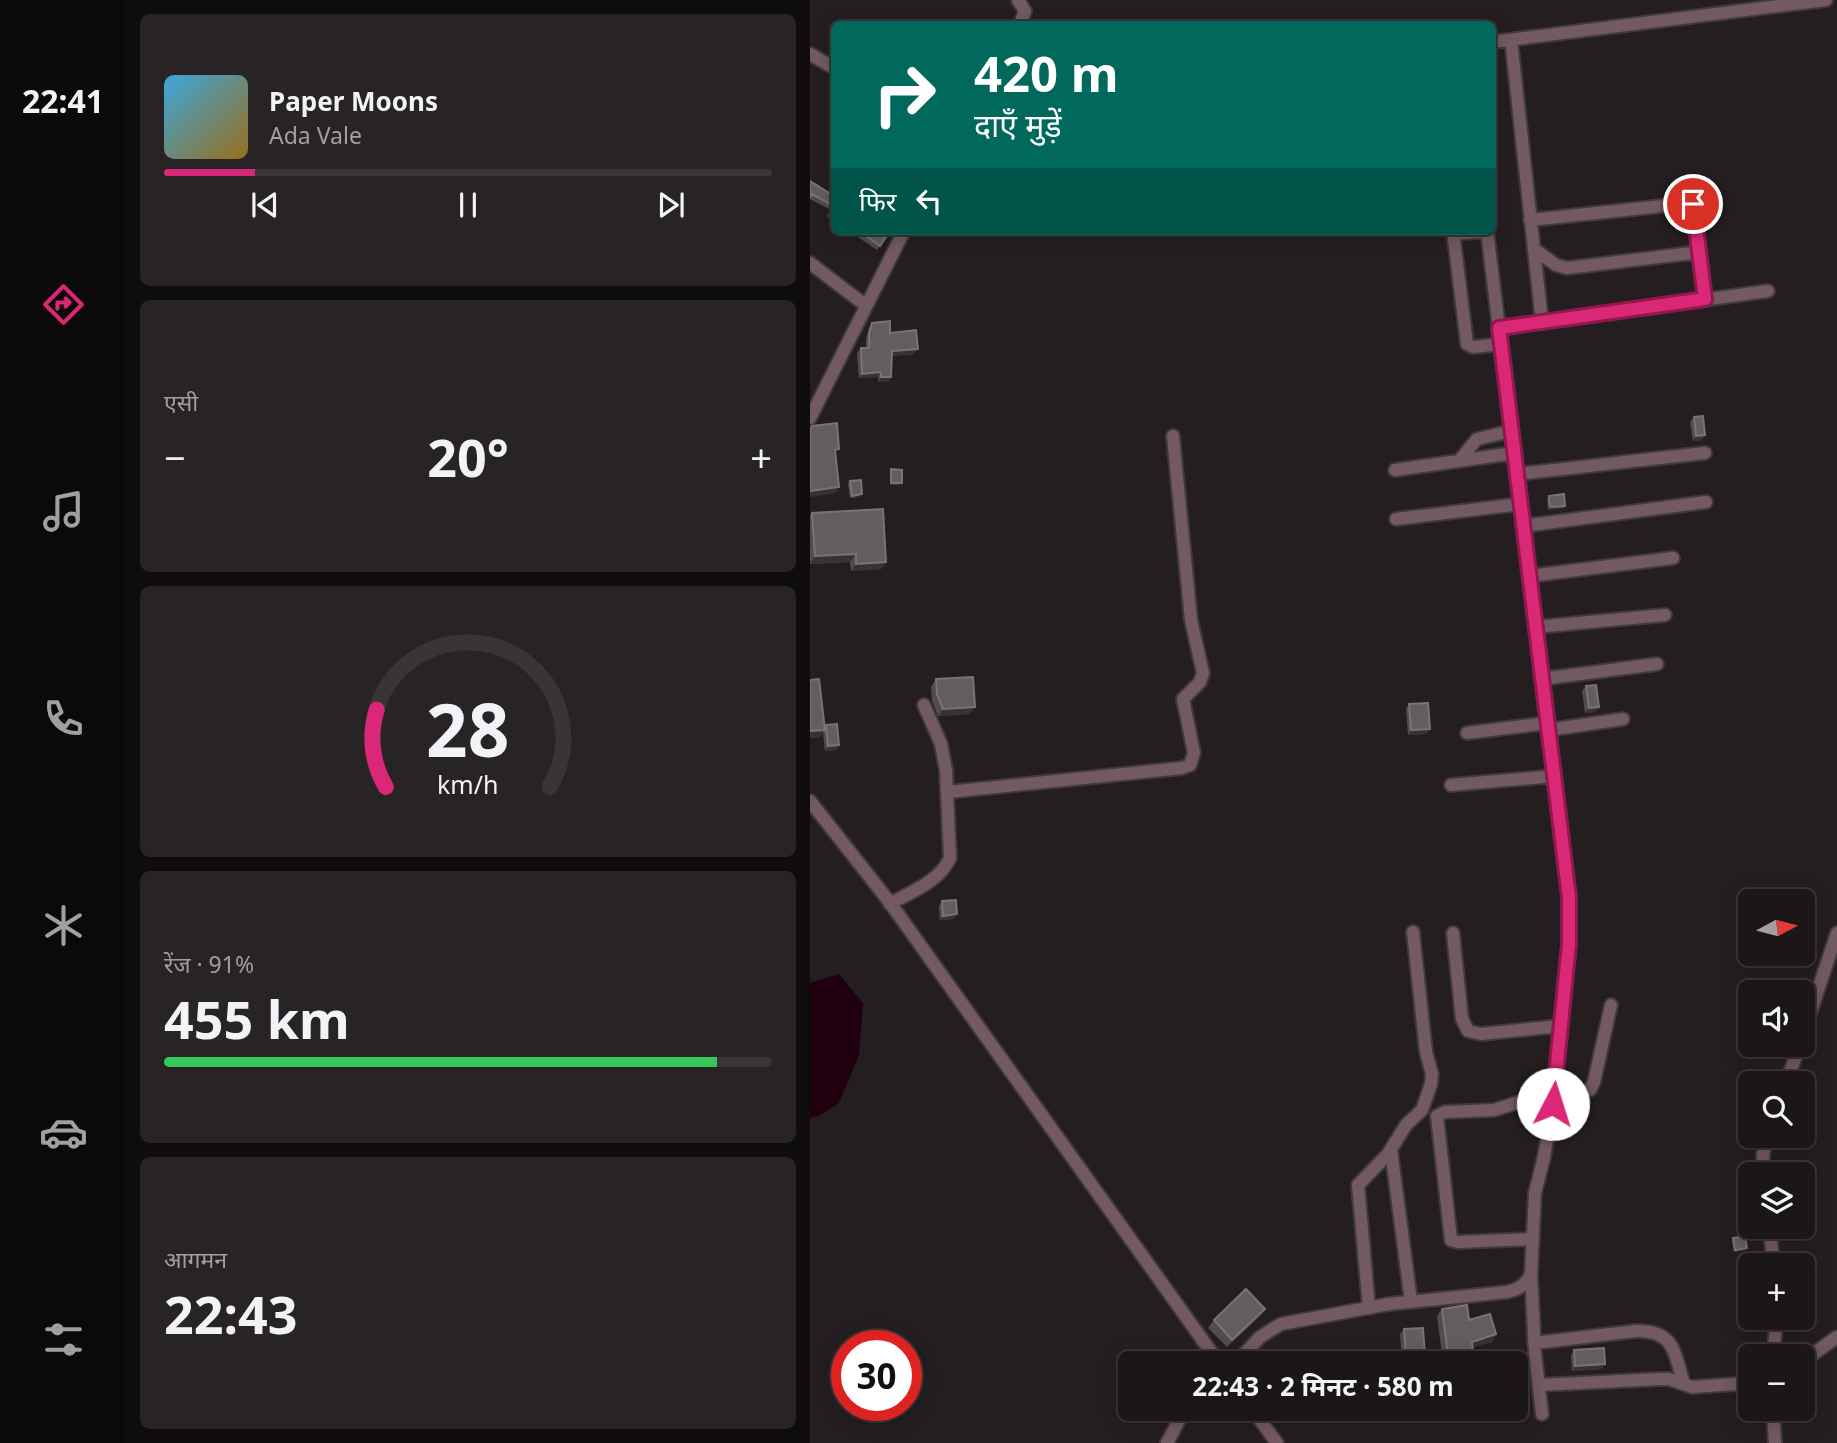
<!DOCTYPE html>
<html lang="hi">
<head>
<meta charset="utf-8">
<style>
  body { margin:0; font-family:"Noto Sans","Noto Sans Devanagari",sans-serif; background:#282325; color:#f1f3f6; height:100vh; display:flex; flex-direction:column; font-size:26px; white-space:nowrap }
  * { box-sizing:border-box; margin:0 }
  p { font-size:23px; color:#a09fa2 }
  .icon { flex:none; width:38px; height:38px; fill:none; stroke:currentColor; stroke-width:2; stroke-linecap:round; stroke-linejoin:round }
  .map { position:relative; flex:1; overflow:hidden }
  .details { display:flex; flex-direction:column; gap:14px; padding:14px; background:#0f0c0d; width:684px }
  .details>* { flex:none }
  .top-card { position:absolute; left:21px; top:21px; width:665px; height:214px; border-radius:10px; box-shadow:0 4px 18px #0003,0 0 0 2px #393537; background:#00695c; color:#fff; overflow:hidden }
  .needle { width:46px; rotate:83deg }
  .fabs { position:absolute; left:928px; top:889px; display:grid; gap:14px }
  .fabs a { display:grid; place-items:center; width:77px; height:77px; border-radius:10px; background:#1b1618; box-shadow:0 4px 18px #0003,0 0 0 2px #393537; font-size:35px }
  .speed { position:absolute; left:21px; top:1330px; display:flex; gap:14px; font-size:35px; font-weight:700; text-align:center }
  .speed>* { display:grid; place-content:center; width:91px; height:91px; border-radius:50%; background:#1b1618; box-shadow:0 4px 18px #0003,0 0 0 2px #393537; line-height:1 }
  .speed .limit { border:10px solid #d22; background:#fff; color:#111 }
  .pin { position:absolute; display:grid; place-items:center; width:60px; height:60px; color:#fff; margin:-30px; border:4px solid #fff; border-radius:50%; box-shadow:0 2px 7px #0007 }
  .me { position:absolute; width:77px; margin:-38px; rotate:5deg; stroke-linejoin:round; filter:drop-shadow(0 0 5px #0008) }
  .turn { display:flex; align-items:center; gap:24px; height:147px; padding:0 28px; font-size:32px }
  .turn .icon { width:91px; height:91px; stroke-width:2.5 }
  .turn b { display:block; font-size:49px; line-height:60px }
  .then { display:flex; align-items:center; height:66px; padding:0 28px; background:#0003; gap:14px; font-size:26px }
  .big { font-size:52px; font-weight:700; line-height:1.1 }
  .details .widget { flex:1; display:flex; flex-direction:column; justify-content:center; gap:10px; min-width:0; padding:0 24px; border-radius:10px; background:#282325 }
  .details .dial { align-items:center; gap:0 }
  .dial svg { height:182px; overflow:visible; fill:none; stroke:#393537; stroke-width:7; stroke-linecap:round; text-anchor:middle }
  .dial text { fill:#f1f3f6; stroke:none }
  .song { display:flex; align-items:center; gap:21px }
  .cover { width:84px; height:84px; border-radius:10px; background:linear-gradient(135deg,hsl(200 70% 55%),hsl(40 70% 35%)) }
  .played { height:7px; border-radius:4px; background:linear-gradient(90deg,#db2777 15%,#393537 15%) }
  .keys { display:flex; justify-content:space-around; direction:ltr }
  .heat { display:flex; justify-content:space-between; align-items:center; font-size:38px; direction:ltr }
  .charge { height:10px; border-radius:5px; background:linear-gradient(90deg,#34c759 91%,#393537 0) }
  .trip { position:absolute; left:308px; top:1351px; width:410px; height:70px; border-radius:10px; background:#1b1618; box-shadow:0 4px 18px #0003,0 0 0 2px #393537; font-weight:700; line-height:70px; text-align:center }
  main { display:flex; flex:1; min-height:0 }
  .tabs { display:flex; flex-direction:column; width:126px; justify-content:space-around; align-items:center; background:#0b090a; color:#a09fa2 }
  .tabs .icon { width:49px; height:49px }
  .tabs .selected { color:#db2777 }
  .tabs b { font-size:32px; color:#f1f3f6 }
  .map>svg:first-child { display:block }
</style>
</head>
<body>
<main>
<nav class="tabs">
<b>22:41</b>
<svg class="icon selected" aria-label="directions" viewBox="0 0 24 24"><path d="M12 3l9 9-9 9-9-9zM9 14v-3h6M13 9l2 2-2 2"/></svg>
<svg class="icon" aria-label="music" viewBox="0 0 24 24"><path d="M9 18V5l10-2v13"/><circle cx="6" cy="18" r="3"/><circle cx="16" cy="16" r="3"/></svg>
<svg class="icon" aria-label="phone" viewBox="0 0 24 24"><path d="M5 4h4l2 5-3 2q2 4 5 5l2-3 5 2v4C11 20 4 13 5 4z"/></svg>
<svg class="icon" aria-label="climate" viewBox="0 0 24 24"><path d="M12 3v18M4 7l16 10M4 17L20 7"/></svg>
<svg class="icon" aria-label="car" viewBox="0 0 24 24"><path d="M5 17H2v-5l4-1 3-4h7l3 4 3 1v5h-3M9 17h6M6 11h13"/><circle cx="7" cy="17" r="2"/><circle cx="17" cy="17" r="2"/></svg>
<svg class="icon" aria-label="filters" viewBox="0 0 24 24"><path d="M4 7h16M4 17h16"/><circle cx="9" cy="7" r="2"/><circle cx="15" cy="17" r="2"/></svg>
</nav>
<section class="details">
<div class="widget">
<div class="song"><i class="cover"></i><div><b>Paper Moons</b><p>Ada Vale</p></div></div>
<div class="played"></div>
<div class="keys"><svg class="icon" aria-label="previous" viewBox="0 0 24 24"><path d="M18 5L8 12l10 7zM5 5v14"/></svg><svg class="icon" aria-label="pause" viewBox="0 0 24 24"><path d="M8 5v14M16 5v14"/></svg><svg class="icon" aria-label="next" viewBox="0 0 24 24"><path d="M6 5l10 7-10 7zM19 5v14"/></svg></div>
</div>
<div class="widget"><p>एसी</p>
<div class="heat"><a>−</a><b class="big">20°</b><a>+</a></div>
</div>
<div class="widget dial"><svg viewBox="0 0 100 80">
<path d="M14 69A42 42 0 1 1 86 69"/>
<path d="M14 69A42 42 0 0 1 10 35" stroke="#db2777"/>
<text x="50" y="56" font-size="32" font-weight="700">28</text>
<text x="50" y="72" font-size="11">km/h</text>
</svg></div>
<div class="widget"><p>रेंज · 91%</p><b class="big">455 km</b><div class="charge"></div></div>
<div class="widget"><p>आगमन</p><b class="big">22:43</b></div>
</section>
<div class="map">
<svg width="1027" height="1443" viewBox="0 0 1027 1443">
  <rect width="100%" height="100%" fill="#241e20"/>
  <path fill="#20000e" d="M 29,974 L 53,1003 L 49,1055 L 29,1103 L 9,1116 L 0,1118 L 0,983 Z"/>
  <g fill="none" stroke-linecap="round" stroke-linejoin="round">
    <g stroke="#403a3c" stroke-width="16">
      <path id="minor" d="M 208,0 L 215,11 L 210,24
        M 701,40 L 732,322
        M 682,42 L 1016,0
        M 0,54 L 24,68
        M 720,220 L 881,203 L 884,207 L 895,299
        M 643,231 L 657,344 L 663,347 L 691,344
        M 643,234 L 677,231
        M 724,249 L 746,265 L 757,268 L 890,252
        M 0,263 L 55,305
        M 689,328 L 958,291
        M 0,418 L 94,231
        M 649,461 L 667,439 L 701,431
        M 585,470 L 704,453
        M 707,474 L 895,453
        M 586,519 L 710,504
        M 713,526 L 896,502
        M 719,576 L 863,558
        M 725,627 L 855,615
        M 731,679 L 847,664
        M 738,730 L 813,719
        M 657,733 L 737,723
        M 641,785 L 745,776
        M 138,792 L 372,768 L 380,765 L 384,753 L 373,699 L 390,682 L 393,673 L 381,620 L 363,436
        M 0,801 L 78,900 L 409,1363
        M 80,904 C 102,891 129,882 140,858 L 136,770 L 131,744 L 114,705
        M 643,933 L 652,1019 L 658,1031 L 671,1034 L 750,1026
        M 992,1038 L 1027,933
        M 976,1083 L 990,1045
        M 581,1150 L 601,1301
        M 953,1174 L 953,1154 L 958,1136
        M 959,1227 L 964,1265
        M 723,1239 L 648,1242 L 641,1240 L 627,1116 L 635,1112 L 684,1110 L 706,1103 L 743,1102 L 780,1090 L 784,1082 L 801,1005
        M 721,1274 L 725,1353 L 732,1414
        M 559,1308 L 548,1185 L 578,1154 L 596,1125 L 612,1110 L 621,1084 L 622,1074 L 616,1052 L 603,932
        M 724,1343 L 826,1331 C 865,1330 864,1353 874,1384
        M 963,1356 L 967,1318
        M 992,1362 L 1027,1337
        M 426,1363 L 450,1337 L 471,1324 L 579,1304 L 697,1292 C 709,1289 716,1285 721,1274 L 725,1193 L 734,1157 L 743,1104 L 759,944 L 759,897 L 677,231
        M 729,1385 L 850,1379 L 859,1379 L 882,1387 L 940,1383
        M 442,1409 L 467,1443
        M 963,1409 L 965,1443
        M 357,1443 L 375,1409"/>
    </g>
    <use href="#minor" stroke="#735961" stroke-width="12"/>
  </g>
  <path fill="#534c4f" d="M 0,181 L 24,196 L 24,221 L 17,216 L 21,210 L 0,199 Z
    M 39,231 L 80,231 L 67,250 Z
    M 62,323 L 80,333 L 104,354 L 82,356 L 81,377 L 78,382 L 68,382 L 68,377 L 49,378 L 47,353 L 51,348 L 56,348 L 56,339 L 59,328 Z
    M 884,417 L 895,435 L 892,440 L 883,441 L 880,422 Z
    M 81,469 L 90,485 L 80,485 L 80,472 Z
    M 40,481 L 50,497 L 40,498 L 38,484 Z
    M 739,496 L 755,506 L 753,508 L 738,510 L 737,499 Z
    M 2,513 L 76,562 L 71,569 L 41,571 L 40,562 L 0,564 L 0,515 Z
    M 126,679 L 160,714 L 128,716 L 122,701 L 121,687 Z
    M 0,680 L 15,728 L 16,725 L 29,745 L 26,750 L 15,751 L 13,732 L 10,737 L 0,738 Z
    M 776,686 L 789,707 L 785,712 L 775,713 L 772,691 Z
    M 599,704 L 620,729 L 616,734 L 598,735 L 596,709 Z
    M 132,901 L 144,919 L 130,920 L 129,906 Z
    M 923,1238 L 937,1248 L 935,1250 L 924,1252 L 922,1241 Z
    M 455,1309 L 450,1316 L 417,1347 L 398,1328 L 404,1320 Z
    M 632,1309 L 659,1320 L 686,1334 L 682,1342 L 662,1347 L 664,1363 L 633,1363 L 627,1316 Z
    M 594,1329 L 615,1356 L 612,1360 L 592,1362 L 590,1334 Z
    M 764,1350 L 795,1364 L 792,1369 L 762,1371 L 761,1355 Z"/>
  <path fill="#393235" d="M 108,349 L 104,354 L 78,356 L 82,351 Z
    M 71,372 L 68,377 L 49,378 L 52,374 Z
    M 71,377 L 81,377 L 78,382 L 68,382 Z
    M 895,435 L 892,440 L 883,441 L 886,436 Z
    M 81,483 L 92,483 L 90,485 L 80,485 Z
    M 29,487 L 25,493 L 0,497 L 0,491 Z
    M 52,494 L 50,497 L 40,498 L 42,496 Z
    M 755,506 L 753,508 L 738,510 L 740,507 Z
    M 46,554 L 40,562 L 0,564 L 5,556 Z
    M 76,562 L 71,569 L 41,571 L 46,564 Z
    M 165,707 L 160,714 L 128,716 L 133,709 Z
    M 789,707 L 785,712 L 775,713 L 779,708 Z
    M 620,729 L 616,734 L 598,735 L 601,730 Z
    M 15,730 L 10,737 L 0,738 L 0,731 Z
    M 29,745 L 26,750 L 15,751 L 18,746 Z
    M 147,914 L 144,919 L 130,920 L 133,916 Z
    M 937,1248 L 935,1250 L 924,1252 L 925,1250 Z
    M 455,1309 L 450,1316 L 417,1347 L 422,1340 Z
    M 686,1334 L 682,1342 L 657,1349 L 662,1342 Z
    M 615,1356 L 612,1360 L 592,1362 L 596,1357 Z
    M 795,1364 L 792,1369 L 762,1371 L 765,1366 Z"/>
  <path fill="#635d5f" stroke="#797375" stroke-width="2" d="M 0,181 L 24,196 L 24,214 L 20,212 L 24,206 L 2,194 L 0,197 Z
    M 49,231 L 80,231 L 70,246 Z
    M 80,321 L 80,333 L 106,330 L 108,349 L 82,351 L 81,377 L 71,377 L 71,372 L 52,374 L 51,348 L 59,348 L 59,334 L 62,323 Z
    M 893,416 L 895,435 L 886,436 L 884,417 Z
    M 27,423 L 29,449 L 25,450 L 29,487 L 0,491 L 0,430 L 2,426 Z
    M 81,469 L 92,470 L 92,483 L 81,483 Z
    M 51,480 L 52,494 L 42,496 L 40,481 Z
    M 754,494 L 755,506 L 740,507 L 739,496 Z
    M 73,509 L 76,562 L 46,564 L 46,554 L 5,556 L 2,513 Z
    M 163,677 L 165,707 L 133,709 L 127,694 L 126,679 Z
    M 9,679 L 15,730 L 0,731 L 0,680 Z
    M 786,685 L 789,707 L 779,708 L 776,686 Z
    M 618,703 L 620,729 L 601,730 L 599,704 Z
    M 27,724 L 29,745 L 18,746 L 16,725 Z
    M 146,900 L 147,914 L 133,916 L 132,901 Z
    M 935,1236 L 937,1248 L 925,1250 L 923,1238 Z
    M 436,1289 L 455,1309 L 422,1340 L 404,1320 Z
    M 657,1305 L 659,1320 L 680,1314 L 686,1334 L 662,1342 L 664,1363 L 639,1363 L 632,1309 Z
    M 613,1328 L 615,1356 L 596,1357 L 594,1329 Z
    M 794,1348 L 795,1364 L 765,1366 L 764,1350 Z"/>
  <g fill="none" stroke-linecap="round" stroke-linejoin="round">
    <g stroke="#8e194d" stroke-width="18">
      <path id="route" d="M 743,1104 L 759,944 L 759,897 L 689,328 L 895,299 L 883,204"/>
    </g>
    <use href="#route" stroke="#db2777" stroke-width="12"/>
  </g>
</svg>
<div class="fabs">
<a><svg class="needle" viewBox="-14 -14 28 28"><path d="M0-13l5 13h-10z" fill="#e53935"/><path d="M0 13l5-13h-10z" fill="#a09fa2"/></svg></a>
<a><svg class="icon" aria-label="sound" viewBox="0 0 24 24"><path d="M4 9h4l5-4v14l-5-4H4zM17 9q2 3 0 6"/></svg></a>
<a><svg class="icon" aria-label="search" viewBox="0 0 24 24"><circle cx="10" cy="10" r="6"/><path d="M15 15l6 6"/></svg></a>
<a><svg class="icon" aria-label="layers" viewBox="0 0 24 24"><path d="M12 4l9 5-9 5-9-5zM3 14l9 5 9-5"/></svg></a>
<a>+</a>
<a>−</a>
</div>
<div class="speed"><div class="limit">30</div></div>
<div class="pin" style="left:883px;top:204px;background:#d93025"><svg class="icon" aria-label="arrive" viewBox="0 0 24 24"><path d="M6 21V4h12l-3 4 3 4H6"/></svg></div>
<svg class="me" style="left:743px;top:1104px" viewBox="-20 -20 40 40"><circle r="19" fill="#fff"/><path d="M0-13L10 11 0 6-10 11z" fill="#db2777"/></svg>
<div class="trip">22:43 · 2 मिनट · 580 m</div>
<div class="top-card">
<div class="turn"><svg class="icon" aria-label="right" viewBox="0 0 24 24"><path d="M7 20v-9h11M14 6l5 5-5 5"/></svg><div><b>420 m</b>दाएँ मुड़ें</div></div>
<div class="then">फिर<svg class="icon" aria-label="left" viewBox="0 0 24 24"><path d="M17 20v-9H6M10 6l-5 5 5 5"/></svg></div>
</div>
</div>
</main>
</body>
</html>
